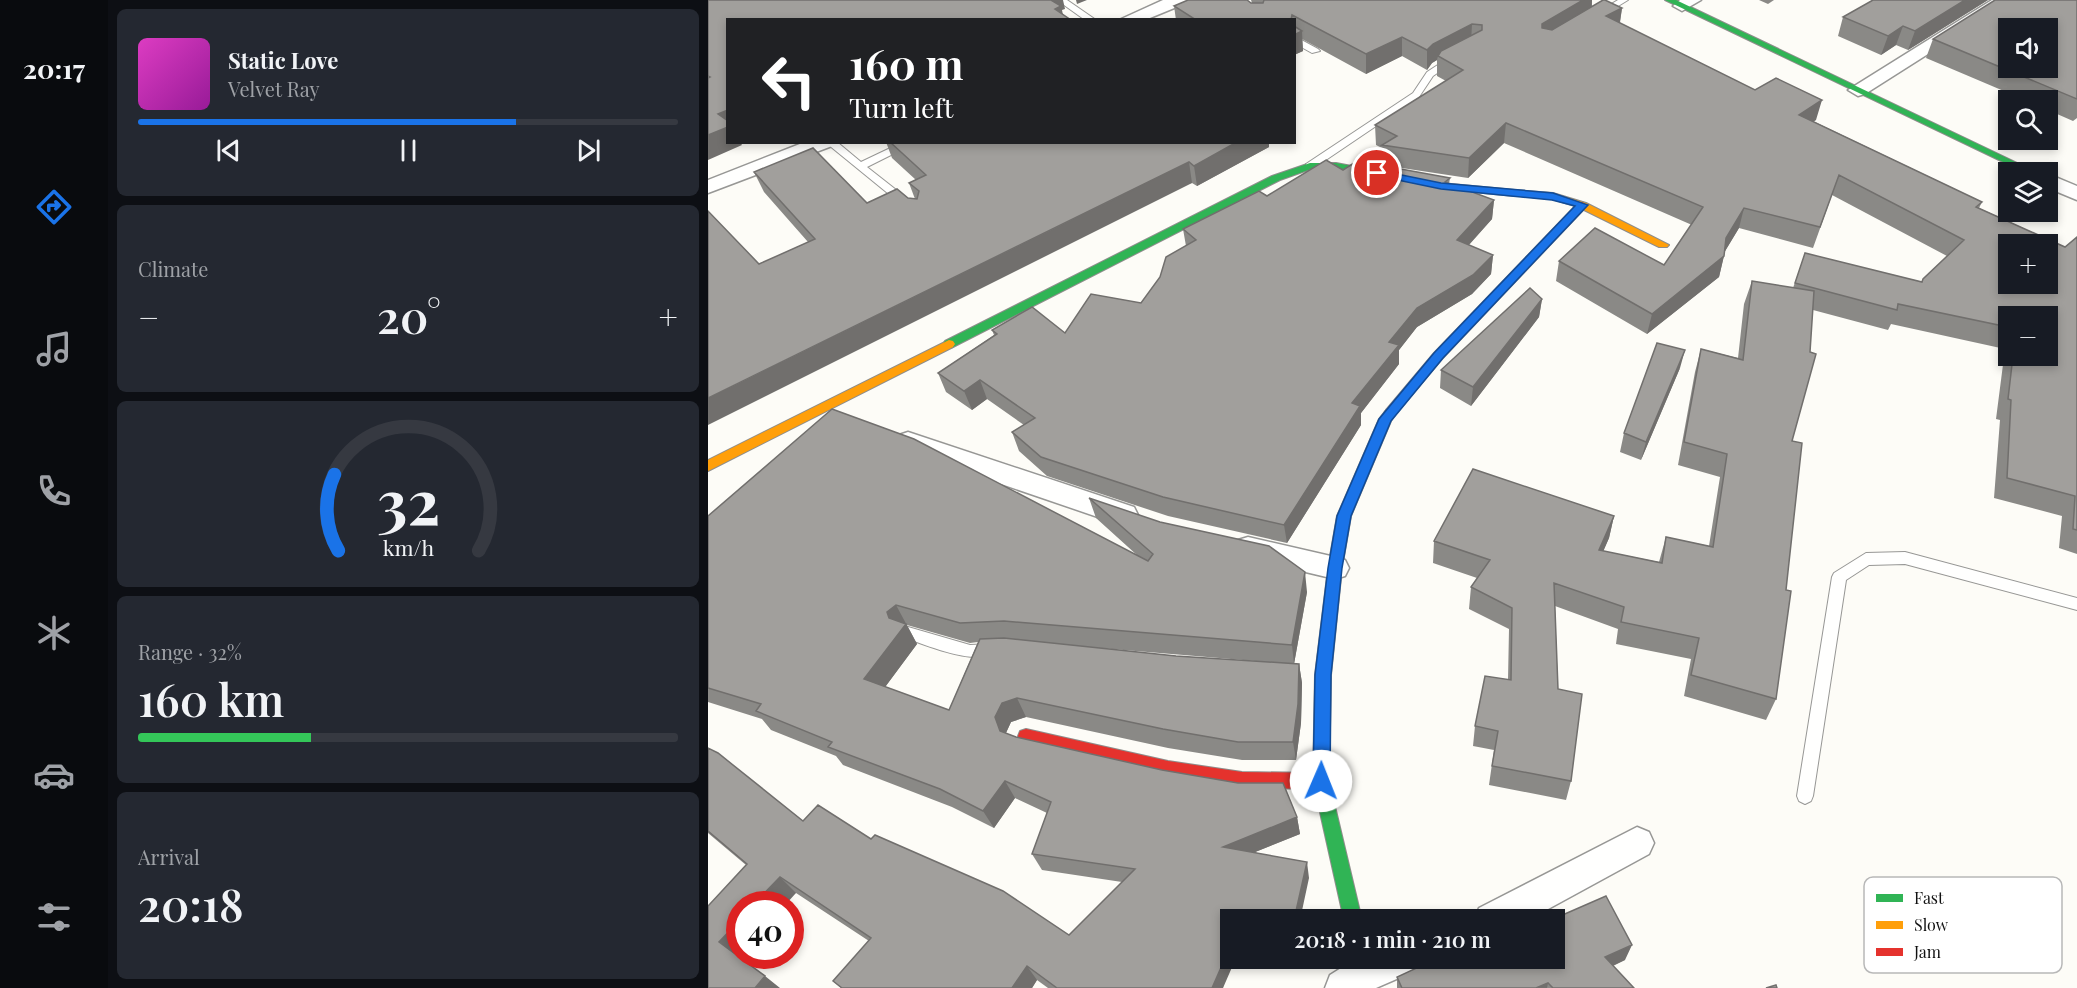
<!DOCTYPE html>
<html lang="en">
<head>
<meta charset="utf-8">
<style>
  body { margin:0; font-family:"Playfair Display",serif; background:#242831; color:#f1f3f6; height:100vh; display:flex; flex-direction:column; font-size:22px; white-space:nowrap }
  * { box-sizing:border-box; margin:0 }
  p { font-size:20px; color:#9ea1a6 }
  .icon { flex:none; width:33px; height:33px; fill:none; stroke:currentColor; stroke-width:2; stroke-linecap:round; stroke-linejoin:round }
  .map { position:relative; flex:1; overflow:hidden }
  .side { display:flex; flex-direction:column; gap:9px; padding:9px; background:#0d0f14; width:600px }
  .side>* { flex:none }
  .hud { position:absolute; left:18px; top:18px; width:570px; height:126px; border-radius:0px; box-shadow:0 3px 9px #0003; background:#202124; color:#fff; overflow:hidden }
  .fabs { position:absolute; left:1290px; top:18px; display:grid; gap:12px }
  .fabs a { display:grid; place-items:center; width:60px; height:60px; border-radius:0px; background:#171b24; box-shadow:0 3px 9px #0003; font-size:30px }
  .speed { position:absolute; left:18px; top:891px; display:flex; gap:12px; font-size:30px; font-weight:700; text-align:center }
  .speed>* { display:grid; place-content:center; width:78px; height:78px; border-radius:50%; background:#171b24; box-shadow:0 3px 9px #0003; line-height:1 }
  .speed .limit { border:9px solid #d22; background:#fff; color:#111 }
  .pin { position:absolute; display:grid; place-items:center; width:51px; height:51px; color:#fff; margin:-26px; border:3px solid #fff; border-radius:50%; box-shadow:0 2px 6px #0007 }
  .me { position:absolute; width:66px; margin:-33px; rotate:1deg; stroke-linejoin:round; filter:drop-shadow(0 0 4px #0008) }
  .turn { display:flex; align-items:center; gap:21px; height:126px; padding:0 24px; font-size:27px }
  .turn .icon { width:78px; height:78px; stroke-width:2.5 }
  .turn b { display:block; font-size:42px; line-height:51px }
  .big { font-size:45px; font-weight:600; line-height:1.1 }
  .side .widget { flex:1; display:flex; flex-direction:column; justify-content:center; gap:9px; min-width:0; padding:0 21px; border-radius:9px; background:#242831 }
  .side .dial { align-items:center; gap:0 }
  .dial svg { height:156px; overflow:visible; fill:none; stroke:#363941; stroke-width:7; stroke-linecap:round; text-anchor:middle }
  .dial text { fill:#f1f3f6; stroke:none }
  .song { display:flex; align-items:center; gap:18px }
  .cover { width:72px; height:72px; border-radius:9px; background:linear-gradient(135deg,hsl(310 70% 55%),hsl(300 70% 35%)) }
  .played { height:6px; border-radius:3px; background:linear-gradient(90deg,#1a73e8 70%,#363941 70%) }
  .keys { display:flex; justify-content:space-around; direction:ltr }
  .heat { display:flex; justify-content:space-between; align-items:center; font-size:33px; direction:ltr }
  .charge { height:9px; border-radius:4px; background:linear-gradient(90deg,#34c759 32%,#363941 0) }
  .trip { position:absolute; left:512px; top:909px; width:345px; height:60px; border-radius:0px; background:#171b24; box-shadow:0 3px 9px #0003; font-weight:600; line-height:60px; text-align:center }
  main { display:flex; flex:1; min-height:0 }
  .tab-bar { display:flex; flex-direction:column; width:108px; justify-content:space-around; align-items:center; background:#090b0e; color:#9ea1a6 }
  .tab-bar .icon { width:42px; height:42px }
  .tab-bar .on { color:#1a73e8 }
  .tab-bar b { font-size:27px; color:#f1f3f6 }
  .map>svg:first-child { display:block }
</style>
</head>
<body>
<main>
<nav class="tab-bar">
<b>20:17</b>
<svg class="icon on" aria-label="directions" viewBox="0 0 24 24"><path d="M12 3l9 9-9 9-9-9zM9 14v-3h6M13 9l2 2-2 2"/></svg>
<svg class="icon" aria-label="music" viewBox="0 0 24 24"><path d="M9 18V5l10-2v13"/><circle cx="6" cy="18" r="3"/><circle cx="16" cy="16" r="3"/></svg>
<svg class="icon" aria-label="phone" viewBox="0 0 24 24"><path d="M5 4h4l2 5-3 2q2 4 5 5l2-3 5 2v4C11 20 4 13 5 4z"/></svg>
<svg class="icon" aria-label="climate" viewBox="0 0 24 24"><path d="M12 3v18M4 7l16 10M4 17L20 7"/></svg>
<svg class="icon" aria-label="car" viewBox="0 0 24 24"><path d="M5 17H2v-5l4-1 3-4h7l3 4 3 1v5h-3M9 17h6M6 11h13"/><circle cx="7" cy="17" r="2"/><circle cx="17" cy="17" r="2"/></svg>
<svg class="icon" aria-label="filters" viewBox="0 0 24 24"><path d="M4 7h16M4 17h16"/><circle cx="9" cy="7" r="2"/><circle cx="15" cy="17" r="2"/></svg>
</nav>
<section class="side">
<div class="widget">
<div class="song"><i class="cover"></i><div><b>Static Love</b><p>Velvet Ray</p></div></div>
<div class="played"></div>
<div class="keys"><svg class="icon" aria-label="previous" viewBox="0 0 24 24"><path d="M18 5L8 12l10 7zM5 5v14"/></svg><svg class="icon" aria-label="pause" viewBox="0 0 24 24"><path d="M8 5v14M16 5v14"/></svg><svg class="icon" aria-label="next" viewBox="0 0 24 24"><path d="M6 5l10 7-10 7zM19 5v14"/></svg></div>
</div>
<div class="widget"><p>Climate</p>
<div class="heat"><a>−</a><b class="big">20°</b><a>+</a></div>
</div>
<div class="widget dial"><svg viewBox="0 0 100 80">
<path d="M14 69A42 42 0 1 1 86 69"/>
<path d="M14 69A42 42 0 0 1 12 30" stroke="#1a73e8"/>
<text x="50" y="56" font-size="32" font-weight="700">32</text>
<text x="50" y="72" font-size="11">km/h</text>
</svg></div>
<div class="widget"><p>Range · 32%</p><b class="big">160 km</b><div class="charge"></div></div>
<div class="widget"><p>Arrival</p><b class="big">20:18</b></div>
</section>
<div class="map">
<svg width="1369" height="988" viewBox="0 0 1369 988">
  <rect width="100%" height="100%" fill="#fdfcf7"/>
  <g fill="none" stroke-linecap="round" stroke-linejoin="round">
    <g stroke="#979795" stroke-width="2">
      <path id="lane" d="M 349,0 L 359,0 L 388,20 L 377,20 Z
        M 910,0 L 920,0 L 894,16 L 887,14 Z
        M 586,36 L 610,49 L 612,51 L 604,53 L 586,43 Z
        M 742,57 L 750,59 L 725,76 L 711,97 L 606,168 L 598,168 L 598,164 L 705,93 L 719,72 Z
        M 117,142 L 129,142 L 153,162 L 195,142 L 209,142 L 159,167 L 201,200 L 201,204 L 193,204 Z
        M 1197,552 L 1369,598 L 1369,610 L 1197,564 L 1161,565 L 1138,580 L 1105,796 L 1103,801 L 1097,804 L 1091,801 L 1089,796 L 1124,577 L 1126,573 L 1158,553 Z
        M 200,627 L 262,645 L 284,644 L 289,645 L 292,650 L 289,655 C 263,664 220,646 195,637 L 193,633 L 195,629 Z"/>
    </g>
    <g stroke="#979795" stroke-width="3">
      <path id="street" d="M 455,0 L 479,0 L 476,4 L 437,20 L 411,20 Z
        M 972,0 L 993,0 L 974,11 L 965,6 Z
        M 1284,0 L 1305,0 L 1157,94 L 1150,96 L 1140,90 Z
        M 97,142 L 127,142 L 124,146 L 0,193 L 0,180 Z
        M 1340,174 L 1369,186 L 1369,200 L 1340,188 Z
        M 200,432 L 426,507 L 430,515 L 426,523 L 416,526 L 191,449 L 187,442 L 191,435 Z
        M 540,537 L 627,557 L 637,560 L 641,568 L 637,576 L 627,579 L 530,556 L 526,548 L 530,540 Z
        M 929,827 L 941,832 L 946,843 L 941,854 L 820,920 L 766,920 L 771,908 Z
        M 649,958 L 712,958 L 707,971 L 668,988 L 617,988 L 622,975 Z"/>
    </g>
    <g stroke="#8e8d8b" stroke-width="2">
      <path id="fast" d="M 957,0 L 968,0 L 1328,172 L 1316,172 Z
        M 628,163 L 733,183 L 807,190 L 812,193 L 807,196 L 733,189 L 628,169 L 603,169 L 572,180 L 245,347 L 241,348 L 235,344 L 237,341 L 564,176 L 602,163 Z
        M 682,408 L 688,413 L 683,421 L 643,516 L 634,568 L 623,675 L 621,781 L 654,920 L 636,920 L 605,781 L 607,675 L 620,568 L 629,516 L 671,419 L 678,410 Z"/>
    </g>
    <g stroke="#8e8d8b" stroke-width="2">
      <path id="slow" d="M 807,190 L 845,193 L 878,203 L 961,245 L 959,247 L 951,247 L 870,207 L 844,199 L 803,195 L 803,191 Z
        M 241,340 L 245,341 L 247,344 L 245,347 L 0,471 L 0,460 Z"/>
    </g>
    <g stroke="#8e8d8b" stroke-width="2">
      <path id="jam" d="M 874,202 L 879,205 L 878,207 L 734,359 L 686,416 L 678,416 L 676,413 L 678,410 L 726,353 L 870,203 Z
        M 318,729 L 460,761 L 534,772 L 613,773 L 619,776 L 621,781 L 619,786 L 613,789 L 534,788 L 460,775 L 318,743 L 312,741 L 310,736 L 312,731 Z"/>
    </g>
    <use href="#lane" fill="#fffffe" fill-rule="evenodd"/>
    <use href="#street" fill="#fffffe" fill-rule="evenodd"/>
    <use href="#fast" fill="#30b455" fill-rule="evenodd"/>
    <use href="#slow" fill="#ff9f0a" fill-rule="evenodd"/>
    <use href="#jam" fill="#e5322d" fill-rule="evenodd"/>
  </g>
  <path fill="#8a8986" fill-rule="evenodd" d="M 543,0 L 884,0 L 884,7 L 914,8 L 912,23 L 1108,120 L 1105,121 L 1274,202 L 1271,208 L 1357,247 L 1369,237 L 1369,554 L 1351,548 L 1354,516 L 1286,498 L 1292,420 L 1288,419 L 1297,349 L 1183,324 L 1180,330 L 1105,310 L 1084,441 L 1078,590 L 1068,699 L 1058,720 L 976,696 L 983,659 L 908,644 L 910,629 L 847,606 L 850,689 L 863,781 L 858,800 L 781,785 L 786,750 L 765,746 L 767,726 L 800,680 L 801,629 L 761,609 L 763,587 L 769,578 L 725,563 L 726,541 L 906,516 L 901,538 L 895,551 L 951,562 L 958,537 L 1001,546 L 1012,477 L 970,465 L 987,372 L 993,349 L 1030,358 L 1036,304 L 1044,281 L 1085,288 L 1097,253 L 1213,282 L 1215,279 L 1239,256 L 1124,195 L 1105,248 L 1031,228 L 1017,251 L 1011,277 L 939,334 L 848,281 L 851,261 L 956,265 L 984,225 L 796,143 L 760,178 L 674,165 L 674,148 L 668,145 L 667,125 L 738,81 L 729,76 L 729,60 L 724,63 L 719,70 L 694,56 L 658,74 L 594,39 L 595,51 L 586,55 L 586,20 L 468,20 L 466,6 L 544,3 ZM 1300,316 L 1340,356 L 1300,356 Z
    M 1051,0 L 1066,0 L 1060,4 Z
    M 1165,0 L 1280,0 L 1200,50 L 1188,45 L 1173,55 L 1130,36 L 1135,17 Z
    M 1369,0 L 1369,118 L 1365,121 L 1340,110 L 1340,100 L 1317,100 L 1218,58 L 1225,39 Z
    M 178,142 L 561,142 L 561,147 L 489,186 L 484,183 L 51,264 L 100,242 L 56,192 L 46,172 L 159,203 L 200,198 L 207,199 L 201,183 L 208,180 L 184,158 Z
    M 635,170 L 742,178 L 741,184 L 786,200 L 784,219 L 761,245 L 785,255 L 783,274 L 764,294 L 709,327 L 691,350 L 691,364 L 653,413 L 653,425 L 579,543 L 460,516 L 339,476 L 311,451 L 304,432 L 316,425 L 279,399 L 264,410 L 238,392 L 230,373 L 286,335 L 284,330 L 357,333 L 433,303 L 478,246 L 475,229 L 559,196 Z
    M 834,299 L 831,317 L 763,406 L 732,388 L 733,370 Z
    M 972,368 L 933,460 L 912,452 L 916,433 Z
    M 381,498 L 599,592 L 586,664 L 591,664 L 594,683 L 593,723 L 588,760 L 534,760 L 460,748 L 318,717 L 303,722 L 298,733 L 308,737 L 589,817 L 592,834 L 547,852 L 601,878 L 522,920 L 515,988 L 340,988 L 329,980 L 324,988 L 133,988 L 125,981 L 161,941 L 88,893 L 32,904 L 32,955 L 0,988 L 38,865 L 0,833 L 0,748 L 95,821 L 163,839 L 361,935 L 414,882 L 334,870 L 324,854 L 339,813 L 307,798 L 286,828 L 244,807 L 135,765 L 128,756 L 63,730 L 54,719 L 0,702 L 0,516 L 430,556 L 388,518 ZM 199,625 L 262,643 L 270,642 L 241,710 L 177,687 L 209,644 ZM 392,648 L 559,662 L 468,656 Z
    M 917,960 L 905,966 L 926,988 L 689,988 L 689,977 Z"/>
  <path fill="#716f6d" d="M 336,0 L 355,0 L 357,9 L 354,10 L 356,20 Z
    M 368,0 L 379,0 L 369,4 Z
    M 872,0 L 884,0 L 883,13 L 832,43 L 834,24 Z
    M 1257,0 L 1280,0 L 1200,50 L 1207,31 Z
    M 914,8 L 911,27 L 898,16 Z
    M 764,24 L 763,43 L 730,56 L 729,60 L 724,63 L 719,70 L 719,50 L 725,44 Z
    M 1195,26 L 1188,45 L 1173,55 L 1180,36 Z
    M 594,31 L 595,51 L 586,55 L 586,35 Z
    M 694,37 L 694,56 L 658,74 L 658,54 Z
    M 1114,100 L 1108,120 L 1085,135 L 1091,115 Z
    M 20,110 L 20,142 L 32,142 L 34,145 L 0,160 L 0,135 L 10,114 Z
    M 798,123 L 796,143 L 760,178 L 761,158 Z
    M 529,142 L 561,142 L 561,147 L 489,186 L 486,166 Z
    M 481,162 L 484,183 L 0,425 L 0,398 Z
    M 786,200 L 784,219 L 748,259 L 749,240 Z
    M 1036,208 L 1031,228 L 1013,258 L 1018,238 Z
    M 785,255 L 783,274 L 764,294 L 709,327 L 691,350 L 691,364 L 653,413 L 653,425 L 579,543 L 576,525 L 644,403 L 681,342 L 709,308 Z
    M 1016,256 L 1011,277 L 939,334 L 944,314 Z
    M 834,299 L 831,317 L 763,406 L 765,387 Z
    M 977,350 L 972,368 L 933,460 L 938,442 Z
    M 272,380 L 279,399 L 264,410 L 256,391 Z
    M 906,516 L 901,538 L 886,573 L 891,550 Z
    M 597,572 L 599,592 L 586,664 L 584,645 Z
    M 188,605 L 209,644 L 169,698 L 156,679 L 181,618 L 179,612 Z
    M 591,664 L 594,683 L 593,723 L 588,760 L 585,742 Z
    M 309,698 L 318,717 L 303,722 L 297,735 L 292,731 L 287,717 L 294,703 Z
    M 297,781 L 307,798 L 286,828 L 275,811 Z
    M 589,817 L 592,834 L 520,863 L 515,847 Z
    M 599,862 L 601,878 L 592,920 L 586,920 Z
    M 72,877 L 88,893 L 78,904 L 46,904 Z
    M 32,920 L 32,955 L 30,957 L 11,942 Z
    M 924,945 L 917,960 L 891,972 L 897,957 Z
    M 522,947 L 522,958 L 528,958 L 515,988 L 504,988 Z
    M 319,966 L 329,980 L 324,988 L 304,988 Z
    M 57,976 L 72,988 L 47,988 Z
    M 840,983 L 839,988 L 828,988 Z"/>
  <path fill="#a19f9c" stroke="#716f6d" stroke-width="1.5" fill-rule="evenodd" d="M 0,0 L 343,0 L 353,6 L 347,9 L 363,20 L 20,20 L 20,110 L 10,114 L 20,121 L 20,127 L 0,135 L 0,78 L 2,77 L 0,76 Z
    M 480,0 L 539,0 L 543,3 L 555,3 L 556,0 L 875,0 L 834,24 L 834,28 L 844,30 L 895,0 L 897,0 L 914,8 L 898,16 L 1047,90 L 1068,78 L 1114,100 L 1091,115 L 1274,202 L 1268,207 L 1357,247 L 1369,237 L 1369,530 L 1365,529 L 1367,496 L 1299,478 L 1303,400 L 1300,399 L 1305,356 L 1340,356 L 1340,316 L 1300,316 L 1300,327 L 1190,304 L 1189,310 L 1087,283 L 1097,253 L 1214,282 L 1215,279 L 1256,240 L 1131,175 L 1112,227 L 1036,208 L 1018,238 L 1016,256 L 944,314 L 851,261 L 887,228 L 956,265 L 995,207 L 798,123 L 761,158 L 674,145 L 689,136 L 667,125 L 755,70 L 730,56 L 733,51 L 774,30 L 774,25 L 764,24 L 725,44 L 719,50 L 694,37 L 658,54 L 584,15 L 583,20 L 488,20 L 466,6 ZM 1300,244 L 1340,244 L 1340,284 L 1300,284 Z
    M 1165,0 L 1257,0 L 1207,31 L 1195,26 L 1180,36 L 1135,17 Z
    M 1287,0 L 1369,0 L 1369,99 L 1225,39 ZM 1300,28 L 1340,28 L 1340,68 L 1300,68 Z
    M 586,26 L 594,31 L 586,35 Z
    M 182,142 L 529,142 L 486,166 L 481,162 L 0,398 L 0,211 L 51,264 L 107,239 L 46,172 L 105,148 L 159,203 L 189,189 L 200,198 L 209,199 L 211,191 L 201,183 L 218,175 Z
    M 618,160 L 635,170 L 649,161 L 742,178 L 737,182 L 786,200 L 749,240 L 785,255 L 765,275 L 709,308 L 681,342 L 691,345 L 644,403 L 652,406 L 576,525 L 455,497 L 333,457 L 304,432 L 327,418 L 272,380 L 256,391 L 230,373 L 289,334 L 284,330 L 324,307 L 357,333 L 383,294 L 433,303 L 452,277 L 458,257 L 488,240 L 475,229 L 551,191 L 559,196 Z
    M 1044,281 L 1106,291 L 1102,352 L 1108,354 L 1084,441 L 1094,443 L 1078,590 L 1083,591 L 1068,699 L 983,675 L 991,638 L 913,622 L 916,607 L 846,583 L 850,689 L 874,694 L 863,781 L 784,766 L 790,731 L 767,726 L 777,676 L 803,680 L 804,608 L 763,587 L 782,560 L 726,541 L 765,469 L 906,516 L 891,550 L 954,563 L 958,537 L 1005,547 L 1019,454 L 976,442 L 993,349 L 1035,360 Z
    M 822,288 L 834,299 L 765,387 L 733,370 Z
    M 949,343 L 977,350 L 938,442 L 916,433 Z
    M 124,409 L 206,439 L 440,561 L 445,554 L 381,498 L 452,522 L 561,546 L 597,572 L 584,645 L 296,621 L 252,623 L 188,605 L 179,612 L 181,618 L 198,624 L 156,679 L 241,710 L 272,639 L 296,638 L 468,656 L 591,664 L 590,704 L 585,742 L 530,742 L 455,729 L 309,698 L 294,703 L 287,717 L 292,731 L 308,737 L 454,770 L 530,783 L 575,783 L 589,817 L 515,847 L 599,862 L 586,920 L 522,920 L 522,947 L 504,988 L 349,988 L 319,966 L 304,988 L 134,988 L 125,981 L 163,938 L 72,877 L 46,904 L 32,904 L 32,920 L 11,942 L 57,976 L 47,988 L 0,988 L 0,906 L 39,864 L 0,831 L 0,748 L 10,753 L 95,821 L 110,805 L 163,839 L 167,835 L 295,891 L 361,935 L 427,869 L 324,854 L 343,802 L 297,781 L 275,811 L 232,789 L 120,747 L 124,742 L 48,711 L 53,704 L 0,688 L 0,516 Z
    M 898,896 L 924,945 L 897,957 L 926,988 L 845,988 L 840,983 L 828,988 L 694,988 L 689,977 L 730,958 L 846,958 L 846,920 L 843,920 Z
    M 1068,985 L 1069,988 L 1058,988 Z"/>
  <path fill="#1a73e8" stroke="#114b97" stroke-width="1.5" d="M 669,170 L 733,183 L 845,193 L 880,205 L 735,358 L 683,421 L 643,516 L 634,568 L 623,675 L 622,781 L 619,786 L 613,789 L 608,786 L 605,781 L 607,675 L 620,568 L 629,516 L 671,419 L 726,353 L 867,206 L 844,200 L 733,189 L 665,175 L 665,171 Z"/>
  <rect x="1156" y="877" width="198" height="96" rx="9" fill="#fff" stroke="#b8b8b8" stroke-width="1.5"/>
  <rect x="1168" y="894" width="27" height="8" fill="#30b455"/>
  <rect x="1168" y="921" width="27" height="8" fill="#ff9f0a"/>
  <rect x="1168" y="948" width="27" height="8" fill="#e5322d"/>
  <g font-size="16" fill="#111">
    <text x="1206" y="904">Fast</text>
    <text x="1206" y="931">Slow</text>
    <text x="1206" y="958">Jam</text>
  </g>
</svg>
<div class="fabs">
<a><svg class="icon" aria-label="sound" viewBox="0 0 24 24"><path d="M4 9h4l5-4v14l-5-4H4zM17 9q2 3 0 6"/></svg></a>
<a><svg class="icon" aria-label="search" viewBox="0 0 24 24"><circle cx="10" cy="10" r="6"/><path d="M15 15l6 6"/></svg></a>
<a><svg class="icon" aria-label="layers" viewBox="0 0 24 24"><path d="M12 4l9 5-9 5-9-5zM3 14l9 5 9-5"/></svg></a>
<a>+</a>
<a>−</a>
</div>
<div class="speed"><div class="limit">40</div></div>
<div class="pin" style="left:669px;top:173px;background:#d93025"><svg class="icon" aria-label="arrive" viewBox="0 0 24 24"><path d="M6 21V4h12l-3 4 3 4H6"/></svg></div>
<svg class="me" style="left:613px;top:781px" viewBox="-20 -20 40 40"><circle r="19" fill="#fff"/><path d="M0-13L10 11 0 6-10 11z" fill="#1a73e8"/></svg>
<div class="trip">20:18 · 1 min · 210 m</div>
<div class="hud">
<div class="turn"><svg class="icon" aria-label="left" viewBox="0 0 24 24"><path d="M17 20v-9H6M10 6l-5 5 5 5"/></svg><div><b>160 m</b>Turn left</div></div>
</div>
</div>
</main>
</body>
</html>
